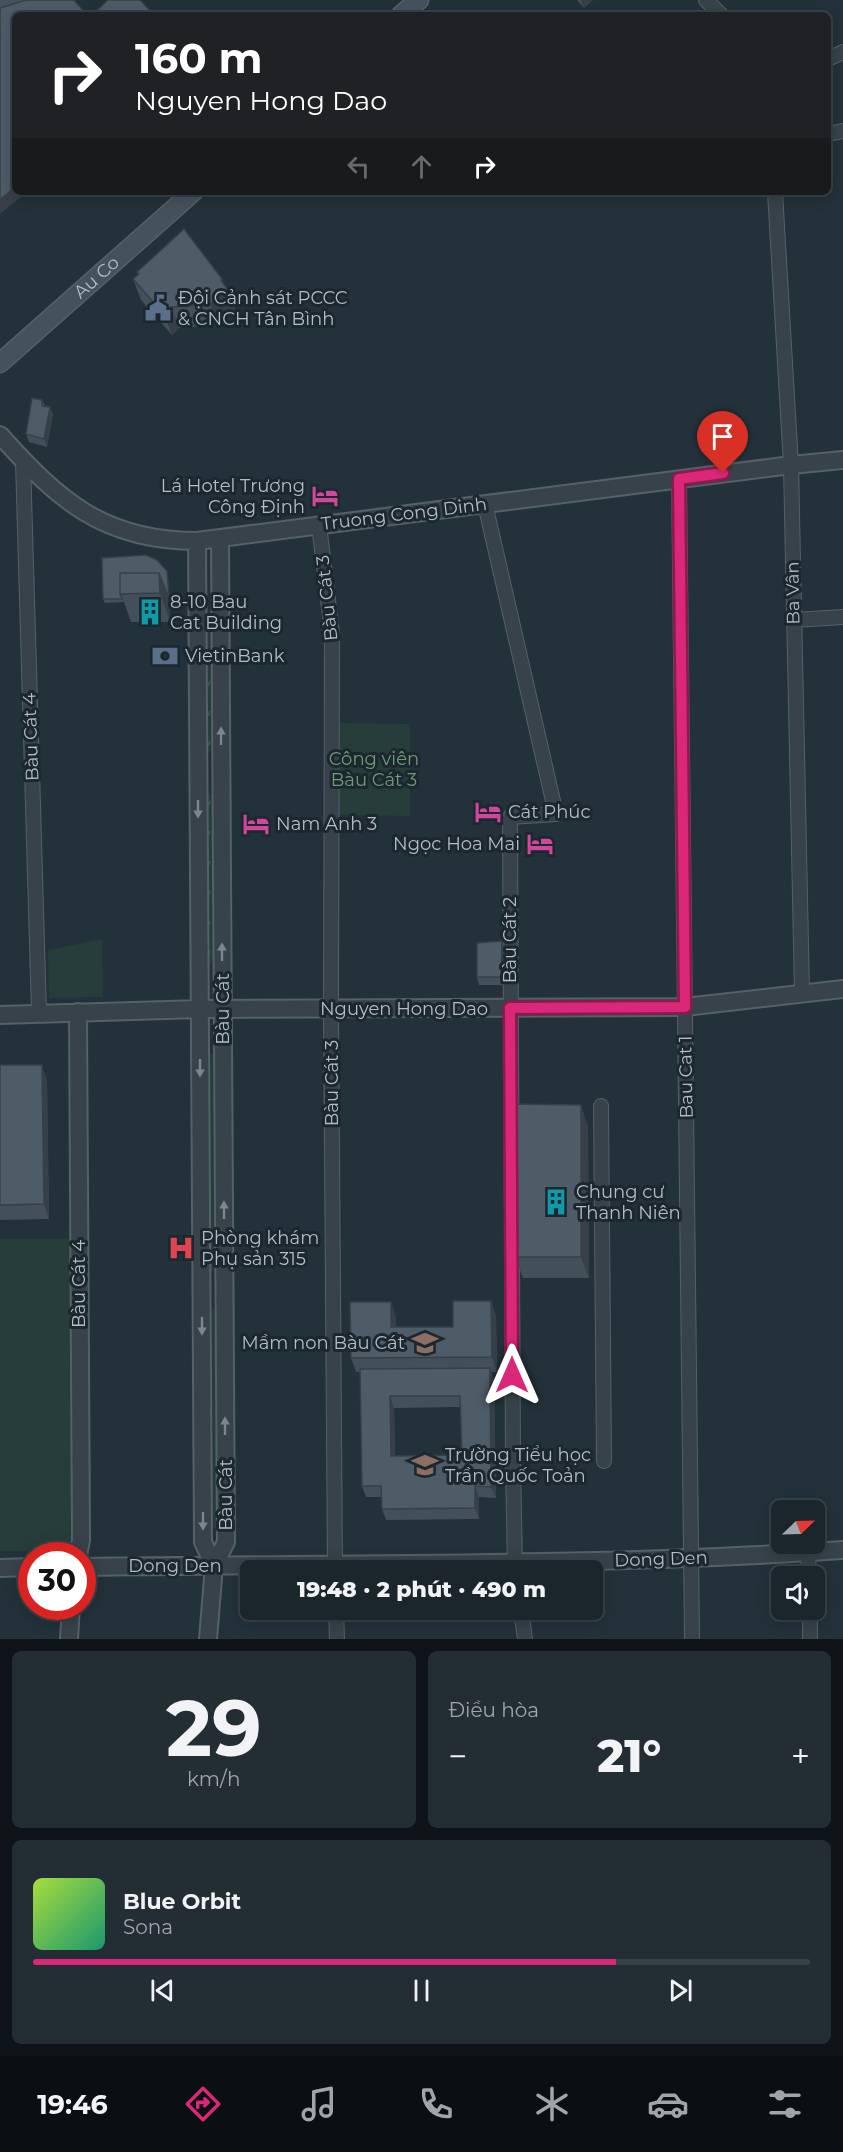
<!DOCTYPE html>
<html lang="vi">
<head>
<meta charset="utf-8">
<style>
  body { margin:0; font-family:Montserrat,sans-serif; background:#232d34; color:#f1f3f6; height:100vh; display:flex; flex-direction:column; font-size:22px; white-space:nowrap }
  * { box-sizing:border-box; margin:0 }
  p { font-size:20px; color:#9fa5a9 }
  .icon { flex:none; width:33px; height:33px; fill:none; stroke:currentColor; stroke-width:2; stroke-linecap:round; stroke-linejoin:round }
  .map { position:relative; height:1639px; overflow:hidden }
  .details { display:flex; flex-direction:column; gap:12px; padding:12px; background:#0e1418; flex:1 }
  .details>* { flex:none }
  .guide { position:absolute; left:12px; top:12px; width:819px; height:183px; border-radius:9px; box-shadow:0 3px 15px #0003,0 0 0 2px #384248; background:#202124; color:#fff; overflow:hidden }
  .needle { width:39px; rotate:67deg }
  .fabs { position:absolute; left:771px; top:1500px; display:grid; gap:12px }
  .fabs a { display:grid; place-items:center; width:54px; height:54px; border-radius:9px; background:#1a252c; box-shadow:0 3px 15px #0003,0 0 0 2px #384248; font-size:30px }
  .speed { position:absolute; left:18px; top:1542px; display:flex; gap:12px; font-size:30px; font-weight:700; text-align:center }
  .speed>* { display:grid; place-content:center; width:78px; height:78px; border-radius:50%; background:#1a252c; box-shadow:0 3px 15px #0003,0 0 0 2px #384248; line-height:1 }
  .speed .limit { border:9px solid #d22; background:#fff; color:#111 }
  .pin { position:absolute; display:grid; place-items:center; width:51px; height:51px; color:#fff; margin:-62px -26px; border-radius:50% 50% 50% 0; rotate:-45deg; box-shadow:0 0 6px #0007 }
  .pin .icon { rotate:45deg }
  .me { position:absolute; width:66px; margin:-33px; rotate:0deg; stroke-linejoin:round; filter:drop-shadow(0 0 4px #0008) }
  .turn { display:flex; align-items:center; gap:21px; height:126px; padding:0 24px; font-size:27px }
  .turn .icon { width:78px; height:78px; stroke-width:2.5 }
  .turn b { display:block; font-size:42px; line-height:51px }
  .lanes { display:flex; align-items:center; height:57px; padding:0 24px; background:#0003; justify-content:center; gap:30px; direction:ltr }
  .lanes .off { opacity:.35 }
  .big { font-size:45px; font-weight:800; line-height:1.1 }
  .details .widget { flex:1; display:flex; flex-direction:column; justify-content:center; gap:9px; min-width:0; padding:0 21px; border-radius:9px; background:#232d34 }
  .details .dial { align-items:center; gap:0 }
  .dial b { font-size:78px; line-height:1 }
  .song { display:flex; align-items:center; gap:18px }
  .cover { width:72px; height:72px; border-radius:9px; background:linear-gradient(135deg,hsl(80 70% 55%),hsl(160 70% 35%)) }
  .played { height:6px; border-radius:3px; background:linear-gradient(90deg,#db2777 75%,#384248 75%) }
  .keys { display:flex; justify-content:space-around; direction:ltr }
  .heat { display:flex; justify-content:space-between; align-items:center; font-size:33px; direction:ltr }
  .details .tiles { flex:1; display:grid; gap:12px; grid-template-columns:1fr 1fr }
  .widget:last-child { grid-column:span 2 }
  .trip { position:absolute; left:240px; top:1560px; width:363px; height:60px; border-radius:9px; background:#1a252c; box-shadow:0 3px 15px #0003,0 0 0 2px #384248; font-weight:800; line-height:60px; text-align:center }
  .dock { display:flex; height:96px; justify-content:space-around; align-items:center; background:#0a0f12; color:#9fa5a9 }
  .dock .icon { width:42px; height:42px }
  .dock .on { color:#db2777 }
  .dock b { font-size:27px; color:#f1f3f6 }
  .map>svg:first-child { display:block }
</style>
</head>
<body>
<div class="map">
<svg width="843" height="1639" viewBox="0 0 843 1639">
  <defs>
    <pattern id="grass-tufts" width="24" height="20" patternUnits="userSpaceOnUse" patternTransform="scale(1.5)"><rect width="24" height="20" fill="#263d3a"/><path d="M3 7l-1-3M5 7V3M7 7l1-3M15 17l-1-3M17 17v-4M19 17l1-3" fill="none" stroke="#435755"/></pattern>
  </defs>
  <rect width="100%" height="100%" fill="#23313a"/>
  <path fill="url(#grass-tufts)" d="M 207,627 L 211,630 L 212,748 L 209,752 L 206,751 L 205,629 Z
    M 209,793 L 212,796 L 213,961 L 210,964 L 207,964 L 206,794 Z
    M 210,1053 L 214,1056 L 215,1270 L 213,1272 L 209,1270 L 208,1054 Z
    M 214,1308 L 216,1311 L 218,1526 L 214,1528 L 212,1525 L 210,1311 Z"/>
  <path fill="#263d3a" d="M 338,723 L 410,724 L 410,816 L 337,815 Z
    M 102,939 L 103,997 L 49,998 L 48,950 Z
    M 0,1239 L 71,1239 L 74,1551 L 0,1551 Z"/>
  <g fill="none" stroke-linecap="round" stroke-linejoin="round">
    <g stroke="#556068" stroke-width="16">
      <path id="minor" d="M 706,0 L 721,15
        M 828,59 L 843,52
        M 828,134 L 843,131
        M 775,192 L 791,465 L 802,993
        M 23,461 L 39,1013
        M 679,479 L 692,1639
        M 485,504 L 556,814 L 510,817 L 513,1461 L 515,1570
        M 319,525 L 332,633 L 331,1010 L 335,1570
        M 794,620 L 843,617
        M 601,1106 L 604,1461
        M 808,1552 L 809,1576
        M 336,1610 L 337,1639
        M 521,1610 L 525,1639
        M 810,1610 L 810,1639"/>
    </g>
    <g stroke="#556068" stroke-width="20">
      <path id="tertiary" d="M 0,435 C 59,501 104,541 197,541 L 791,465 L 843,460
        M 197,541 L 203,1542 L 214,1566
        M 0,1015 L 200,1009 L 685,1007 L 843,989
        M 78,1556 L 81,1540 L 78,1012
        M 82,1567 C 336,1563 590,1567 843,1550
        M 0,1568 L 32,1567
        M 69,1639 L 71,1606
        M 208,1639 L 214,1566 L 226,1542 L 220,538"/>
    </g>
    <g stroke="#556068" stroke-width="21">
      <g id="secondary">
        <path d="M 0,4 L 16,0"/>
        <path d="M 401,15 L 419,0"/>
        <path id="s1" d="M 0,363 L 193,192"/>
      </g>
    </g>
    <use href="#minor" stroke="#37424a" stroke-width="14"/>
    <use href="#tertiary" stroke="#37424a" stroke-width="16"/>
    <use href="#secondary" stroke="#45525d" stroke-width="18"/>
  </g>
  <path fill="#434f59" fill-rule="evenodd" d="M 577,0 L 593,0 L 584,8 Z
    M 137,272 L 222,279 L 236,311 L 218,325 L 179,328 L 172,335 L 141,300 L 133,279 L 138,275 Z
    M 42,400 L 45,406 L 50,407 L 53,415 L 47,447 L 29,442 L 26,434 Z
    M 168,575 L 170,622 L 131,622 L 124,602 L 105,603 L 103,599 Z
    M 504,949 L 504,985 L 479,985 L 477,977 Z
    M 0,1065 L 47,1080 L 49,1219 L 0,1220 Z
    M 588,1126 L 589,1278 L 523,1278 L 515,1257 Z
    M 491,1301 L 496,1316 L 497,1372 L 491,1372 L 494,1379 L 496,1498 L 479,1497 L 479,1519 L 386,1520 L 382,1509 L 382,1497 L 366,1497 L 362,1486 L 360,1372 L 356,1372 L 351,1358 L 396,1317 L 396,1327 L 453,1327 ZM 460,1407 L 462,1455 L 395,1456 L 394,1408 Z"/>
  <path fill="#374048" d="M 581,0 L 593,0 L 584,8 Z
    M 15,187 L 15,192 L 27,192 L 0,214 L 0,200 Z
    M 222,279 L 226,291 L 228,290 L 236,311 L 218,325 L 210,304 Z
    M 171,307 L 179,328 L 172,335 L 164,314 Z
    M 50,407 L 53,415 L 47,447 L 44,439 Z
    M 167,571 L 168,575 L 170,602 L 169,598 Z
    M 159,573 L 170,602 L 170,622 L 160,593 Z
    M 502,941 L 504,949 L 504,985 L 501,977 Z
    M 42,1065 L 47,1080 L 49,1219 L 44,1204 Z
    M 581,1105 L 588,1126 L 589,1278 L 581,1257 Z
    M 491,1301 L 496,1316 L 497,1372 L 492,1357 Z
    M 391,1302 L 396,1317 L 396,1342 L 391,1327 Z
    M 490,1368 L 494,1379 L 496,1498 L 491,1487 Z
    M 390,1396 L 394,1408 L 395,1467 L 391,1456 Z
    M 475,1486 L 479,1497 L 479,1519 L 475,1508 Z"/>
  <path fill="#4e5c67" stroke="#374048" stroke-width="1.5" fill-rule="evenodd" d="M 26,0 L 74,0 L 87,15 L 15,15 L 15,187 L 0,200 L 0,8 Z
    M 108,0 L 140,0 L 154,15 L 92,15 Z
    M 184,229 L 222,279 L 221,280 L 228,290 L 210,304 L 171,307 L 164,314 L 133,279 L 139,274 L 137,272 Z
    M 32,398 L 42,400 L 42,406 L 50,407 L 44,439 L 26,434 Z
    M 146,555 L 157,560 L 167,571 L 169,598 L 159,573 L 120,573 L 120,594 L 122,599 L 103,599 L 102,558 Z
    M 120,573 L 159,573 L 160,593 L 120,594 Z
    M 502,941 L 501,977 L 477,977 L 477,943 Z
    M 0,1065 L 42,1065 L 44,1204 L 0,1205 Z
    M 515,1104 L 581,1105 L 581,1257 L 515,1257 Z
    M 453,1301 L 491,1301 L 492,1357 L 351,1358 L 350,1302 L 391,1302 L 391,1327 L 453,1327 Z
    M 490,1368 L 491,1487 L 475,1486 L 475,1508 L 382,1509 L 381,1486 L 362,1486 L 360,1369 ZM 390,1396 L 460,1396 L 462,1455 L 391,1456 Z"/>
  <defs><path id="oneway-solid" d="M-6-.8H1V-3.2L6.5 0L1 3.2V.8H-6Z" transform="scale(1.5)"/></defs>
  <g fill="#7b868e">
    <use href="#oneway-solid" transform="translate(221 736) rotate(-90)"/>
    <use href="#oneway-solid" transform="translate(198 809) rotate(90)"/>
    <use href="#oneway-solid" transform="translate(222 952) rotate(-90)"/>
    <use href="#oneway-solid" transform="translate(200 1068) rotate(90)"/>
    <use href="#oneway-solid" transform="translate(224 1210) rotate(-90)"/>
    <use href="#oneway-solid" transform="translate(202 1326) rotate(90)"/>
    <use href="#oneway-solid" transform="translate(225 1426) rotate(-90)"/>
    <use href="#oneway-solid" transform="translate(203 1521) rotate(90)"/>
  </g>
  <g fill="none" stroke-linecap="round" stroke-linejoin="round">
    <g stroke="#8e194d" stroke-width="15">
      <path id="route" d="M 512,1375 L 510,1008 L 685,1007 L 679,479 L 723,473"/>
    </g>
    <use href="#route" stroke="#db2777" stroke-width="10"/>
  </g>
  <defs>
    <g id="civic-bare" transform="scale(2.07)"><path d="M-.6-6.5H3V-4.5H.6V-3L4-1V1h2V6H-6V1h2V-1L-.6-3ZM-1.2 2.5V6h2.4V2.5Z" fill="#5c6f8a" stroke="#1c272f" stroke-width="2.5" paint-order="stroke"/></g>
    <g id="hotel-bare" transform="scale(2.07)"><path d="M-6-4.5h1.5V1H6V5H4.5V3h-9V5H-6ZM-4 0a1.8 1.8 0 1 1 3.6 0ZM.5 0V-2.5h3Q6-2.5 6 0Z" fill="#d1479c" stroke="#1c272f" stroke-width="2.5" paint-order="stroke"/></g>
    <g id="building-bare" transform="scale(2.07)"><path d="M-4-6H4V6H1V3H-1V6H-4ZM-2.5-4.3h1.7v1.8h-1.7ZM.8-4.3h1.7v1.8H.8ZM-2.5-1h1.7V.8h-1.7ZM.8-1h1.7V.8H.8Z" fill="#0f9aa8" stroke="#1c272f" stroke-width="2.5" paint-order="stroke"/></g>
    <g id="bank-bare" transform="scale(2.07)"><path d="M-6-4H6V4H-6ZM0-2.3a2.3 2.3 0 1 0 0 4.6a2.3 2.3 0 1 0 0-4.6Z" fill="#5c6f8a" stroke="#1c272f" stroke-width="2.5" paint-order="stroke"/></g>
    <g id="hospital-bare" transform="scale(2.07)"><path d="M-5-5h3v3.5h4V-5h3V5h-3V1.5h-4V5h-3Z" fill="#e0444e" stroke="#1c272f" stroke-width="2.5" paint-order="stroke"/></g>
    <g id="school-bare" transform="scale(2.07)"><path d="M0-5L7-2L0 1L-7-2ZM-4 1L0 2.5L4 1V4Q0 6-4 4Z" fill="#8d6e63" stroke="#1c272f" stroke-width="2.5" paint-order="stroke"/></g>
  </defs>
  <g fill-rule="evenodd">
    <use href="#civic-bare" x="158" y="308"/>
    <use href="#hotel-bare" x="325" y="496"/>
    <use href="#building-bare" x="150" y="612"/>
    <use href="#bank-bare" x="165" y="656"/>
    <use href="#hotel-bare" x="488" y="812"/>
    <use href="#hotel-bare" x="256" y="824"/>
    <use href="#hotel-bare" x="540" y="844"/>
    <use href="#building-bare" x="556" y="1202"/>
    <use href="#hospital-bare" x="181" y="1248"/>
    <use href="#school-bare" x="425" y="1343"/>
    <use href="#school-bare" x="425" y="1465"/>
  </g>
  <g text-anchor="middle" stroke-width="6" stroke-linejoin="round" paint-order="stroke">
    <g font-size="18" fill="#b2bdc6" stroke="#1c272f">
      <text dy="6" stroke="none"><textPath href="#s1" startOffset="129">Au Co</textPath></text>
      <text transform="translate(404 514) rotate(-7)" y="6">Truong Cong Dinh</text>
      <text transform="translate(793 593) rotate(-91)" y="6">Ba Vân</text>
      <text transform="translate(327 598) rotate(-96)" y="6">Bàu Cát 3</text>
      <text transform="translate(31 737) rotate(-92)" y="6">Bàu Cát 4</text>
      <text transform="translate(510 940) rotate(-90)" y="6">Bàu Cát 2</text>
      <text transform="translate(223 1009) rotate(-90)" y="6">Bàu Cát</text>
      <text x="404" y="1015">Nguyen Hong Dao</text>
      <text transform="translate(686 1077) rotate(-91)" y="6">Bau Cat 1</text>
      <text transform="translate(332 1083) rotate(-90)" y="6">Bàu Cát 3</text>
      <text transform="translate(79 1284) rotate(-90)" y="6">Bàu Cát 4</text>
      <text transform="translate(226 1495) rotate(-90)" y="6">Bàu Cát</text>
      <text transform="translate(661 1559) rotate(-2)" y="6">Dong Den</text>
      <text x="175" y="1572">Dong Den</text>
    </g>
    <g font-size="18" fill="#b2bdc6" stroke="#1c272f" text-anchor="start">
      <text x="178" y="304">Đội Cảnh sát PCCC<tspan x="178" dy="21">&amp; CNCH Tân Bình</tspan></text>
      <text x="305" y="492" text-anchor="end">Lá Hotel Trương<tspan x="305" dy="21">Công Định</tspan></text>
      <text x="170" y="608">8-10 Bau<tspan x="170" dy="21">Cat Building</tspan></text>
      <text x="185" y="662">VietinBank</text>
      <text x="508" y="818">Cát Phúc</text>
      <text x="276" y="830">Nam Anh 3</text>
      <text x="520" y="850" text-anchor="end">Ngọc Hoa Mai</text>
      <text x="576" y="1198">Chung cư<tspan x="576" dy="21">Thanh Niên</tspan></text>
      <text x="201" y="1244">Phòng khám<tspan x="201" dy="21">Phụ sản 315</tspan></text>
      <text x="405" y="1349" text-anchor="end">Mầm non Bàu Cát</text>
      <text x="445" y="1461">Trường Tiểu học<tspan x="445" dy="21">Trần Quốc Toản</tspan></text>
    </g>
    <g font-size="18" fill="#719b73" stroke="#1c272f">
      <text x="374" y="765">Công viên<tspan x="374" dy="21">Bàu Cát 3</tspan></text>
    </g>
  </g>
</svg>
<div class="fabs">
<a><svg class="needle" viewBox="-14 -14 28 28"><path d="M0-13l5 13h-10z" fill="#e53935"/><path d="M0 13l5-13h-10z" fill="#9fa5a9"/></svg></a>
<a><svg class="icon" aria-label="sound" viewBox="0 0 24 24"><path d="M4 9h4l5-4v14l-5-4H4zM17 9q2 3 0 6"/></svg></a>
</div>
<div class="speed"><div class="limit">30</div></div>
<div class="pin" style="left:723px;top:473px;background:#d93025"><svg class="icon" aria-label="arrive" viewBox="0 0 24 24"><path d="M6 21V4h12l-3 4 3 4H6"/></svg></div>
<svg class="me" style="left:512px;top:1375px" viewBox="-20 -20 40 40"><path d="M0-17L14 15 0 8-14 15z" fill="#db2777" stroke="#fff" stroke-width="4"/></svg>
<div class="trip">19:48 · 2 phút · 490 m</div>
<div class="guide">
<div class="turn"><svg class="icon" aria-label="right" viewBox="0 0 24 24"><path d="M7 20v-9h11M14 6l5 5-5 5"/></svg><div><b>160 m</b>Nguyen Hong Dao</div></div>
<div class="lanes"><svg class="icon off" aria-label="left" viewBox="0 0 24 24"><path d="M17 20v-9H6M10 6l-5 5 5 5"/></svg><svg class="icon off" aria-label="ahead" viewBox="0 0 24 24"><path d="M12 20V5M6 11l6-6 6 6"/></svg><svg class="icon" aria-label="right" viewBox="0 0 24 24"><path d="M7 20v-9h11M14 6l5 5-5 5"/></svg></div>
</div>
</div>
<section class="details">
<div class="tiles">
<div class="widget dial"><b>29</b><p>km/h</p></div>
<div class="widget"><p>Điều hòa</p>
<div class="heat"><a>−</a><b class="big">21°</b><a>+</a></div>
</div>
<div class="widget">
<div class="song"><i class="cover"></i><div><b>Blue Orbit</b><p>Sona</p></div></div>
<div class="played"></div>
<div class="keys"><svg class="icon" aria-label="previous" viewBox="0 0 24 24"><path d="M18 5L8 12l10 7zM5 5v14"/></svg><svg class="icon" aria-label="pause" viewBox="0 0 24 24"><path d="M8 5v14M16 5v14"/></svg><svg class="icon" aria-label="next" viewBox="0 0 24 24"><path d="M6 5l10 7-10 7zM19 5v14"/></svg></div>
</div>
</div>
</section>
<nav class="dock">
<b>19:46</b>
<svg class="icon on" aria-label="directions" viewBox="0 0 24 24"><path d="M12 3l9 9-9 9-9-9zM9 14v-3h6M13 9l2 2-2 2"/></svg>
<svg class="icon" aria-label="music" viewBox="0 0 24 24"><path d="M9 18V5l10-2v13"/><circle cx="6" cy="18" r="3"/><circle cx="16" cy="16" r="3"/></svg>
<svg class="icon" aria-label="phone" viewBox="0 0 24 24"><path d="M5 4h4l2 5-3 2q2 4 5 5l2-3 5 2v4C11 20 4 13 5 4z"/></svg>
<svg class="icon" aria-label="climate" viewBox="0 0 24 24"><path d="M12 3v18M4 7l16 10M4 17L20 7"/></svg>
<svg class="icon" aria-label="car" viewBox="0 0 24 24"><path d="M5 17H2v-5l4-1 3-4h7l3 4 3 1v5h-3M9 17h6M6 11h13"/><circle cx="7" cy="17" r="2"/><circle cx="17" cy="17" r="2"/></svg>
<svg class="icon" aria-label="filters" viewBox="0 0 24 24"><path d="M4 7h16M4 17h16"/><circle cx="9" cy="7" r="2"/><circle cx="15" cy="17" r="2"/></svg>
</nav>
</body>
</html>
